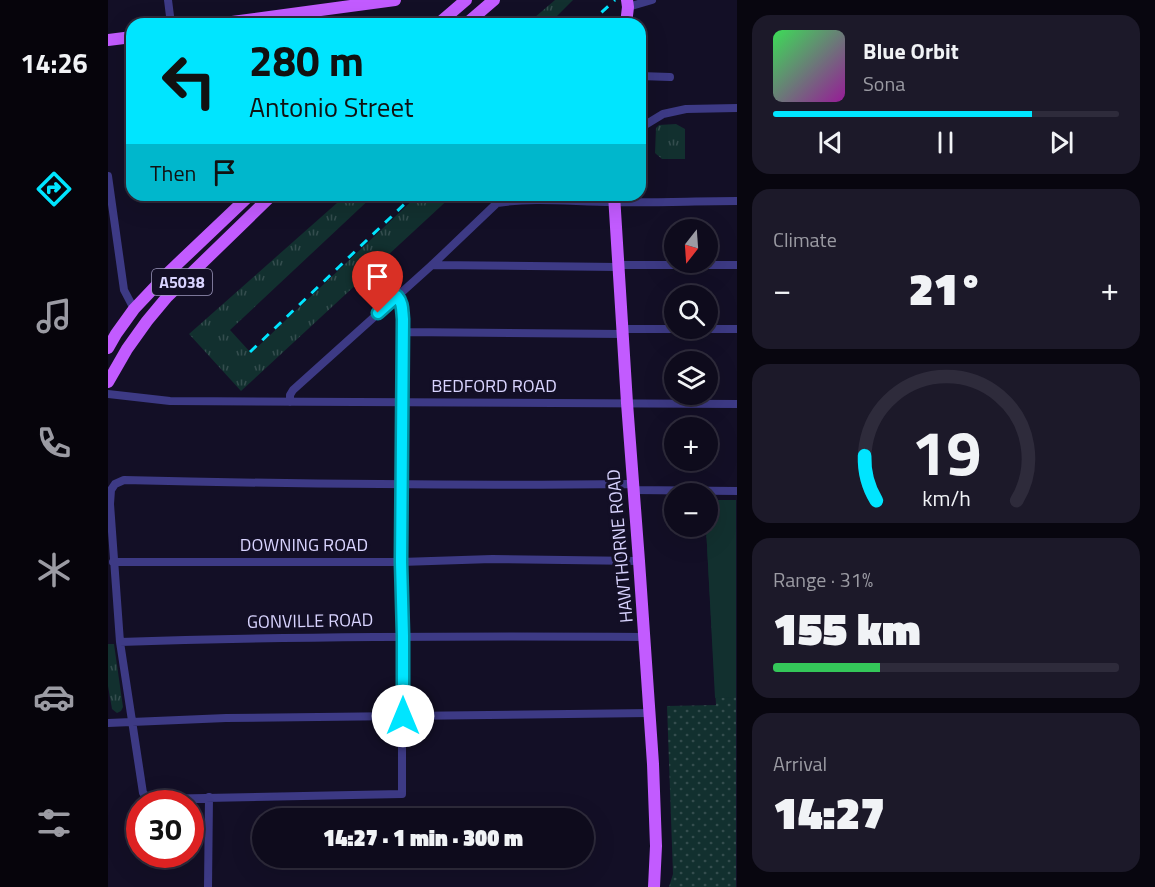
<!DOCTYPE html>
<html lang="en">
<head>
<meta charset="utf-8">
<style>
  body { margin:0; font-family:"Titillium Web",sans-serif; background:#1c1929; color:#f1f3f6; height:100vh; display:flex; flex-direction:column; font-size:22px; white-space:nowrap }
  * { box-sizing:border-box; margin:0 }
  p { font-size:20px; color:#9b9ba3 }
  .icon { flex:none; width:33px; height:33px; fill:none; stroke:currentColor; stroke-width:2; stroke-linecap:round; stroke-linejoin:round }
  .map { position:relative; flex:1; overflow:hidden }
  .sheet { display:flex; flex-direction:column; gap:15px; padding:15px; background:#08060f; width:418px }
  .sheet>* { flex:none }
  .hud { position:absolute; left:18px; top:18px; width:520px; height:183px; border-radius:18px; box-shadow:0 6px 24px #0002,0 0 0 2px #2e2b3b; background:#00e5ff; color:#111; overflow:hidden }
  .needle { width:39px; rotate:197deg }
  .buttons { position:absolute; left:556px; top:219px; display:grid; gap:12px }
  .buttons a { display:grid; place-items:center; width:54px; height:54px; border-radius:50%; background:#0e0b1c; box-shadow:0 6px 24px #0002,0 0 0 2px #2e2b3b; font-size:30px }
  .speed { position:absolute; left:18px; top:790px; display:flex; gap:12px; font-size:30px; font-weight:700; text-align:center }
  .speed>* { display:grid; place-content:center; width:78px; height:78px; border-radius:50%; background:#0e0b1c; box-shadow:0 6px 24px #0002,0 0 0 2px #2e2b3b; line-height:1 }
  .speed .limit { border:9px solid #d22; background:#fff; color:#111 }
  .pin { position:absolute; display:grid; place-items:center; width:51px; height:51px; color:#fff; margin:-62px -26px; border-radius:50% 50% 50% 0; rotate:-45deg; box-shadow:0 0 6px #0007 }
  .pin .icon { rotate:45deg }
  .me { position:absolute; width:66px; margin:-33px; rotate:0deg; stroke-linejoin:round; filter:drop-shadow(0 0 4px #0008) }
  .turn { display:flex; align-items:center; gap:21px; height:126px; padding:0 24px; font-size:27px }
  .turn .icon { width:78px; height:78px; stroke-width:2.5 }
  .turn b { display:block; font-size:42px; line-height:51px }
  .then { display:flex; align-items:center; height:57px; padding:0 24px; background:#0003; gap:12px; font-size:22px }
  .big { font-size:45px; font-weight:800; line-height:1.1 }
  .sheet .tile { flex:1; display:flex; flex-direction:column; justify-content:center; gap:9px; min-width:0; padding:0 21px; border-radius:18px; background:#1c1929 }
  .sheet .dial { align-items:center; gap:0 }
  .dial svg { height:156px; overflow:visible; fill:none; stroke:#2e2b3b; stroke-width:7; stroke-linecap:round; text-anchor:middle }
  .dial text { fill:#f1f3f6; stroke:none }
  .song { display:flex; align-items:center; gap:18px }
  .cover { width:72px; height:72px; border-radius:9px; background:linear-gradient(135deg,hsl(130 70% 55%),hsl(300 70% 35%)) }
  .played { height:6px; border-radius:3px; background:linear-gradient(90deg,#00e5ff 75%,#2e2b3b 75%) }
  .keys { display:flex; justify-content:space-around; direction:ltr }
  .heat { display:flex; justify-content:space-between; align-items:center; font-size:33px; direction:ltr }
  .charge { height:9px; border-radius:4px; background:linear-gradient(90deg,#34c759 31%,#2e2b3b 0) }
  .trip { position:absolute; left:144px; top:808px; width:342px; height:60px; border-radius:30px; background:#0e0b1c; box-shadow:0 6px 24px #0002,0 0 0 2px #2e2b3b; font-weight:800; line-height:60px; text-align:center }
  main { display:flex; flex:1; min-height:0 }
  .dock { display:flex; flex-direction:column; width:108px; justify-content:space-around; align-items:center; background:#06040b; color:#9b9ba3 }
  .dock .icon { width:42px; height:42px }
  .dock .current { color:#00e5ff }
  .dock b { font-size:27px; color:#f1f3f6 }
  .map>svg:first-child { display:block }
</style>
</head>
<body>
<main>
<nav class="dock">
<b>14:26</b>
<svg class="icon current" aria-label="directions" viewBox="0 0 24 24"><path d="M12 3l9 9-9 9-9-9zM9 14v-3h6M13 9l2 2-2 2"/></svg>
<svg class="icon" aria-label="music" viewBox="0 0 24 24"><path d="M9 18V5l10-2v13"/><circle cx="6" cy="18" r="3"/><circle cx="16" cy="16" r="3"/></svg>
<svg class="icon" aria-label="phone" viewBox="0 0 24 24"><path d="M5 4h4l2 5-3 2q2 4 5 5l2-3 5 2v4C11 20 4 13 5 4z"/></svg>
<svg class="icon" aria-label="climate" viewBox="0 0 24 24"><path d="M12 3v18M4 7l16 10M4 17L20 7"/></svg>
<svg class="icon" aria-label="car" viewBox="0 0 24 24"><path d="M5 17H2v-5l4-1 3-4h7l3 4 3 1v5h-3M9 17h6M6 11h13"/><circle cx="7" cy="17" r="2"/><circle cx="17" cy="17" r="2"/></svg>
<svg class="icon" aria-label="filters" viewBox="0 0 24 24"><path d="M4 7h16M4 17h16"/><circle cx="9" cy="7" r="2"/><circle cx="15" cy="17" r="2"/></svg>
</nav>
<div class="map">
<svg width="629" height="887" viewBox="0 0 629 887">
  <defs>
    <pattern id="grass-tufts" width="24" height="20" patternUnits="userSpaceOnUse" patternTransform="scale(1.5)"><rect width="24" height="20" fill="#12302f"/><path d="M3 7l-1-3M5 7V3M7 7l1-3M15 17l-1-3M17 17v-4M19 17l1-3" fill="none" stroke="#344d4e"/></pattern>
    <pattern id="park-dots" width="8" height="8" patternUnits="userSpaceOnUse" patternTransform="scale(1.5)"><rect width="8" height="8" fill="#12302f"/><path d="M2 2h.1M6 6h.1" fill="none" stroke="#344d4e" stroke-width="1.8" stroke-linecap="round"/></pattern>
  </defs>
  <rect width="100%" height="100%" fill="#130f26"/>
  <path fill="url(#grass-tufts)" d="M 447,0 L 465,0 L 441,24 L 419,24 Z
    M 568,124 L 577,129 L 577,159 L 554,159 L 547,153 L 548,128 L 551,125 Z
    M 238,195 L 266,195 L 122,330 L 143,353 L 310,195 L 345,195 L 133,391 L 81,334 Z
    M 0,644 L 6,644 L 15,707 L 13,711 L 9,713 L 4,709 L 0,686 Z"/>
  <path fill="url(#park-dots)" d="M 628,500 L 628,887 L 561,887 L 565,874 L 559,706 L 608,705 L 598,527 L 600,526 Z"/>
  <path fill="#12302f" d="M 600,500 L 628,500 L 628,697 L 607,698 L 598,527 L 600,526 Z"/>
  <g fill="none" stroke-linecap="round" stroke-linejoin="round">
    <path stroke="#3d3a85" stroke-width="8" d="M 60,0 L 63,24
      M 520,7 L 544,0
      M 532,76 L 562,77
      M 532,128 L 555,114 L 578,109 L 629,108
      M 0,176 L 16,290 L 26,309
      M 324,265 L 510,267
      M 510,265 L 629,265
      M 265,275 L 286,299
      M 289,296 C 291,299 292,300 294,304 C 296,310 295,319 295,326 C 295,350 294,375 294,399 C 293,531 295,662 294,794 L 47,799 L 41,798 L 35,793 L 12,642 L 2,504 L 3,490 L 7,484 L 16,480 C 186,484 355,486 525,484
      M 515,329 L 629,329
      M 295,332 L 515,334
      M 0,394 L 62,401 L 629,404
      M 182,402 L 182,395 L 185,390 L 324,265 L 389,203 C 427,197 466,202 504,202 C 546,203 587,201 629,201
      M 525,490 L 629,491
      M 5,562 L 293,562 L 384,559 L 531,561
      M 12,642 C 187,636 362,636 537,637
      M 0,723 L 118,718 L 542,713
      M 53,861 L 54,855
      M 100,887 L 101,797"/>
    <path stroke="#c25bff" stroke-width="12" d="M 109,24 L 287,0
      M 330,24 L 358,0
      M 358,24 L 386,0
      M 518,24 L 520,7 L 519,0
      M 0,40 L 24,37
      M 506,195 L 519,403 L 531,561 L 545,764 L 548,846 L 546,887
      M 0,348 L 8,334 L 26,309 L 61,272 L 142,195
      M 0,382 L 19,349 L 39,321 L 59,297 L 164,195"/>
    <path stroke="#00e5ff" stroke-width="3" stroke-dasharray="9 8" stroke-linecap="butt" d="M 481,24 L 507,0
      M 142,352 L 306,195"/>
  </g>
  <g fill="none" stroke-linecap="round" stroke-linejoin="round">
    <g stroke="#0095a6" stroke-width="15">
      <path id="route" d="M 270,313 L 289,296 C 295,303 294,310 295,319 L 293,562 L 295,636 L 295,716"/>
    </g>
    <use href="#route" stroke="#00e5ff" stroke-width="10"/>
  </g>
  <g text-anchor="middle" stroke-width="6" stroke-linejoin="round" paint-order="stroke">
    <rect fill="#130f26" stroke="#9e99be" stroke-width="1.5" x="44" y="269" width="60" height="26" rx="4.5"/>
    <g font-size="16" font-weight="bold" fill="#d9d4ff">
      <text x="74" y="288">A5038</text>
    </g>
    <g font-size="18" fill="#d9d4ff" stroke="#130f26">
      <text x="386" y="392">BEDFORD ROAD</text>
      <text x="196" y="551">DOWNING ROAD</text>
      <text transform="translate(512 546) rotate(-95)" y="6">HAWTHORNE ROAD</text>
      <text transform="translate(202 621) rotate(-1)" y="6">GONVILLE ROAD</text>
    </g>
  </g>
</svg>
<div class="buttons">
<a><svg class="needle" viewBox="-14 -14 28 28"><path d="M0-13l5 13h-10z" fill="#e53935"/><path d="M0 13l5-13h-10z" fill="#9b9ba3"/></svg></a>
<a><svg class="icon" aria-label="search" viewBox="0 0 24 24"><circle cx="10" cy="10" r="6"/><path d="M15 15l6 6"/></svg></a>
<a><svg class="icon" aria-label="layers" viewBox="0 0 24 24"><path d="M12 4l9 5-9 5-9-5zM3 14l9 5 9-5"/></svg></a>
<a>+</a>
<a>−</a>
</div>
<div class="speed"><div class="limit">30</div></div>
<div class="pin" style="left:270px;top:313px;background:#d93025"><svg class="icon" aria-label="arrive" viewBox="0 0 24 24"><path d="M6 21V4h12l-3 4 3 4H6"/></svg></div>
<svg class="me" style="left:295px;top:716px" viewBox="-20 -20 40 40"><circle r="19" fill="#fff"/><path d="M0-13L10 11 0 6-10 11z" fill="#00e5ff"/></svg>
<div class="trip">14:27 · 1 min · 300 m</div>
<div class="hud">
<div class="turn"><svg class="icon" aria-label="left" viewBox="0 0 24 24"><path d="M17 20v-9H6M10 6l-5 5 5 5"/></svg><div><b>280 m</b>Antonio Street</div></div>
<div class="then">Then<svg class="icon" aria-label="arrive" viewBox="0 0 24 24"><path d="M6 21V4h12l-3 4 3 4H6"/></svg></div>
</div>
</div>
<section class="sheet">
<div class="tile">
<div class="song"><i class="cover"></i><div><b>Blue Orbit</b><p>Sona</p></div></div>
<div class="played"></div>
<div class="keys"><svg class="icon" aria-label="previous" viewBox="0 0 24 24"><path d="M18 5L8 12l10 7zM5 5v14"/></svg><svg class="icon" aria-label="pause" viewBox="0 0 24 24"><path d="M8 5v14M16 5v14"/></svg><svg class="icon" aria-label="next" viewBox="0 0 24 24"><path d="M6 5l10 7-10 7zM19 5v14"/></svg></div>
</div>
<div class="tile"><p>Climate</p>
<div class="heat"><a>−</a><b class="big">21°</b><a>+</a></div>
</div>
<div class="tile dial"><svg viewBox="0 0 100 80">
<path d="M14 69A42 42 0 1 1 86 69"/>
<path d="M14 69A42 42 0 0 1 8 46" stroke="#00e5ff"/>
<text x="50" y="56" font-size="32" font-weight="700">19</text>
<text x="50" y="72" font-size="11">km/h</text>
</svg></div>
<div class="tile"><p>Range · 31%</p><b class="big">155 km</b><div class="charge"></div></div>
<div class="tile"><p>Arrival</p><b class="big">14:27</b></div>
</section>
</main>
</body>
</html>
